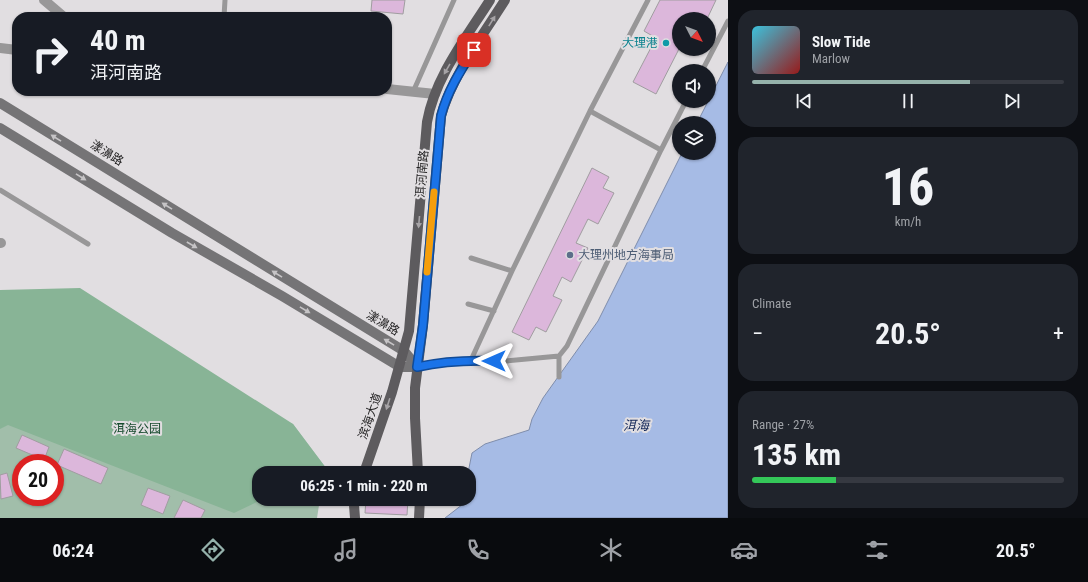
<!DOCTYPE html>
<html lang="en">
<head>
<meta charset="utf-8">
<style>
  body { margin:0; font-family:"Roboto Condensed","Noto Sans SC",sans-serif; background:#20242c; color:#f1f3f6; height:100vh; display:flex; flex-direction:column; font-size:15px; white-space:nowrap }
  * { box-sizing:border-box; margin:0 }
  p { font-size:13px; color:#9ea1a6 }
  .icon { flex:none; width:22px; height:22px; fill:none; stroke:currentColor; stroke-width:2; stroke-linecap:round; stroke-linejoin:round }
  .map { position:relative; flex:1; overflow:hidden }
  .panel { display:flex; flex-direction:column; gap:10px; padding:10px; background:#0d0f14; width:360px }
  .panel>* { flex:none }
  .guide { position:absolute; left:12px; top:12px; width:380px; height:84px; border-radius:16px; box-shadow:0 1px 3px #0004; background:#171b24; color:#f1f3f6; overflow:hidden }
  .needle { width:26px; rotate:132deg }
  .controls { position:absolute; left:672px; top:12px; display:grid; gap:8px }
  .controls a { display:grid; place-items:center; width:44px; height:44px; border-radius:50%; background:#171b24; box-shadow:0 1px 3px #0004; font-size:20px }
  .speed { position:absolute; left:12px; top:454px; display:flex; gap:8px; font-size:20px; font-weight:700; text-align:center }
  .speed>* { display:grid; place-content:center; width:52px; height:52px; border-radius:50%; background:#171b24; box-shadow:0 1px 3px #0004; line-height:1 }
  .speed .limit { border:6px solid #d22; background:#fff; color:#111 }
  .pin { position:absolute; display:grid; place-items:center; width:34px; height:34px; color:#fff; margin:-17px; border-radius:8px; box-shadow:0 2px 6px #0006 }
  .me { position:absolute; width:44px; margin:-22px; rotate:270deg; stroke-linejoin:round; filter:drop-shadow(0 0 3px #0008) }
  .turn { display:flex; align-items:center; gap:14px; height:84px; padding:0 12px; font-size:18px }
  .turn .icon { width:52px; height:52px; stroke-width:2.5 }
  .turn b { display:block; font-size:28px; line-height:34px }
  .big { font-size:30px; font-weight:700; line-height:1.1 }
  .panel .tile { flex:1; display:flex; flex-direction:column; justify-content:center; gap:6px; min-width:0; padding:0 14px; border-radius:16px; background:#20242c }
  .panel .dial { align-items:center; gap:0 }
  .dial b { font-size:52px; line-height:1 }
  .song { display:flex; align-items:center; gap:12px }
  .cover { width:48px; height:48px; border-radius:6px; background:linear-gradient(135deg,hsl(190 70% 55%),hsl(0 70% 35%)) }
  .played { height:4px; border-radius:2px; background:linear-gradient(90deg,#95b2ab 70%,#363941 70%) }
  .keys { display:flex; justify-content:space-around; direction:ltr }
  .heat { display:flex; justify-content:space-between; align-items:center; font-size:22px; direction:ltr }
  .charge { height:6px; border-radius:3px; background:linear-gradient(90deg,#34c759 27%,#363941 0) }
  .trip { position:absolute; left:252px; top:466px; width:224px; height:40px; border-radius:16px; background:#171b24; box-shadow:0 1px 3px #0004; font-weight:700; line-height:40px; text-align:center }
  .tab-bar { display:flex; height:64px; justify-content:space-around; align-items:center; background:#090b0e; color:#9ea1a6 }
  .tab-bar .icon { width:28px; height:28px }
  .tab-bar .selected { color:#95b2ab }
  .tab-bar b { font-size:18px; color:#f1f3f6 }
  main { display:flex; flex:1; min-height:0 }
  .map>svg:first-child { display:block }
</style>
</head>
<body>
<main>
<div class="map">
<svg width="728" height="518" viewBox="0 0 728 518">
  <rect width="100%" height="100%" fill="#e1dee1"/>
  <path fill="#a1beaa" fill-rule="evenodd" d="M 0,301 L 293,424 L 326,468 L 325,473 L 259,473 L 259,499 L 320,499 L 317,518 L 0,518 ZM 21,463 L 55,463 L 55,497 L 21,497 Z"/>
  <path fill="#88b496" d="M 80,288 L 293,424 L 326,468 L 315,473 L 259,473 L 259,499 L 263,499 L 234,513 L 8,425 L 0,429 L 0,290 Z"/>
  <path fill="#a6bbe5" stroke="#7f8dab" d="M 728,62 L 728,518 L 445,518 L 467,501 L 467,499 L 469,499 L 468,473 L 472,453 L 485,444 L 529,430 L 532,419 L 543,398 L 598,321 L 682,153 L 709,153 L 709,123 L 697,123 Z"/>
  <path fill="#dcb7db" stroke="#a09da0" d="M 372,0 L 405,0 L 403,14 L 371,11 Z
    M 660,0 L 716,0 L 707,19 L 679,19 L 679,49 L 656,94 L 633,82 L 656,38 L 644,31 Z
    M 592,168 L 609,177 L 603,188 L 614,193 L 598,224 L 588,219 L 576,243 L 588,248 L 571,282 L 562,277 L 553,296 L 562,300 L 546,332 L 536,327 L 529,340 L 512,332 Z
    M 22,435 L 49,447 L 44,460 L 16,448 Z
    M 64,449 L 108,468 L 101,484 L 57,465 Z
    M 7,473 L 13,496 L 1,499 L 0,475 Z
    M 148,488 L 170,496 L 163,514 L 141,505 Z
    M 366,499 L 408,499 L 407,515 L 365,513 Z
    M 183,500 L 205,510 L 201,518 L 174,518 Z"/>
  <g fill="none" stroke-linecap="round" stroke-linejoin="round">
    <path stroke="#989798" stroke-width="5" d="M 224,17 L 225,0
      M 702,71 L 728,21
      M 413,92 L 454,0
      M 590,111 L 661,150
      M 0,190 L 88,244
      M 471,258 L 512,271 L 471,360
      M 512,271 L 590,111 L 648,0
      M 468,304 L 494,311
      M 559,356 L 567,346 L 661,150 L 686,101
      M 417,367 L 427,365 L 471,360 L 506,361 L 559,356 L 559,377"/>
    <path stroke="#989798" stroke-width="10" d="M 44,0 L 64,17
      M 0,48 L 17,50
      M 387,89 L 435,94
      M 0,243 L 1,243"/>
    <path stroke="#757476" stroke-width="10" d="M 0,103 L 404,351 L 417,367
      M 0,128 L 172,233 L 282,296 L 400,367 L 417,367"/>
    <path stroke="#5d5b5e" stroke-width="10" d="M 364,473 L 392,392 L 409,331 L 427,122 C 435,77 466,38 490,0
      M 418,473 L 415,418 L 415,388 L 423,325 L 441,116 C 452,76 483,35 505,0
      M 355,518 L 354,505 L 356,499
      M 419,518 L 420,499"/>
  </g>
  <defs><path id="oneway-solid" d="M-6-.8H1V-3.2L6.5 0L1 3.2V.8H-6Z"/></defs>
  <g fill="#a6a3a6">
    <use href="#oneway-solid" transform="translate(492 21) rotate(-58)"/>
    <use href="#oneway-solid" transform="translate(447 69) rotate(120)"/>
    <use href="#oneway-solid" transform="translate(419 222) rotate(95)"/>
    <use href="#oneway-solid" transform="translate(388 404) rotate(108)"/>
  </g>
  <g fill="#c6c4c6">
    <use href="#oneway-solid" transform="translate(56 138) rotate(-148)"/>
    <use href="#oneway-solid" transform="translate(81 177) rotate(32)"/>
    <use href="#oneway-solid" transform="translate(167 206) rotate(-148)"/>
    <use href="#oneway-solid" transform="translate(192 245) rotate(30)"/>
    <use href="#oneway-solid" transform="translate(277 274) rotate(-148)"/>
    <use href="#oneway-solid" transform="translate(305 310) rotate(31)"/>
    <use href="#oneway-solid" transform="translate(389 342) rotate(-149)"/>
  </g>
  <g fill="none" stroke-linecap="round" stroke-linejoin="round">
    <g stroke="#114b97" stroke-width="10">
      <path id="route" d="M 474,50 C 460,71 447,92 441,116 L 423,325 L 417,367 C 440,362 470,360 494,361"/>
    </g>
    <use href="#route" stroke="#1a73e8" stroke-width="7"/>
    <path stroke="#f59e0b" stroke-width="7" d="M 427,272 L 434,192"/>
  </g>
  <circle fill="#0f9aa8" stroke="#e1dee1" stroke-width="1.5" cx="666" cy="43" r="4"/>
  <circle fill="#5c6f8a" stroke="#e1dee1" stroke-width="1.5" cx="570" cy="255" r="4"/>
  <g text-anchor="middle" stroke-width="4" stroke-linejoin="round" paint-order="stroke">
    <g font-size="12" fill="#0d838f" stroke="#e1dee1" text-anchor="end">
      <text x="658" y="47">大理港</text>
    </g>
    <g font-size="12" fill="#232223" stroke="#e1dee1">
      <text transform="translate(107 153) rotate(32)" y="4">漾濞路</text>
      <text transform="translate(422 174) rotate(-85)" y="4">洱河南路</text>
      <text transform="translate(383 323) rotate(31)" y="4">漾濞路</text>
      <text transform="translate(370 416) rotate(-71)" y="4">滨海大道</text>
    </g>
    <g font-size="12" fill="#4e5e75" stroke="#e1dee1" text-anchor="start">
      <text x="578" y="259">大理州地方海事局</text>
    </g>
    <g font-size="12" fill="#174b2e" stroke="#e1dee1">
      <text x="137" y="433">洱海公园</text>
    </g>
    <g font-size="13" font-style="italic" fill="#122658" stroke="#e1dee1">
      <text x="636" y="430">洱海</text>
    </g>
  </g>
</svg>
<div class="controls">
<a><svg class="needle" viewBox="-14 -14 28 28"><path d="M0-13l5 13h-10z" fill="#e53935"/><path d="M0 13l5-13h-10z" fill="#9ea1a6"/></svg></a>
<a><svg class="icon" aria-label="sound" viewBox="0 0 24 24"><path d="M4 9h4l5-4v14l-5-4H4zM17 9q2 3 0 6"/></svg></a>
<a><svg class="icon" aria-label="layers" viewBox="0 0 24 24"><path d="M12 4l9 5-9 5-9-5zM3 14l9 5 9-5"/></svg></a>
</div>
<div class="speed"><div class="limit">20</div></div>
<div class="pin" style="left:474px;top:50px;background:#d93025"><svg class="icon" aria-label="arrive" viewBox="0 0 24 24"><path d="M6 21V4h12l-3 4 3 4H6"/></svg></div>
<svg class="me" style="left:494px;top:361px" viewBox="-20 -20 40 40"><path d="M0-17L14 15 0 8-14 15z" fill="#1a73e8" stroke="#fff" stroke-width="4"/></svg>
<div class="trip">06:25 · 1 min · 220 m</div>
<div class="guide">
<div class="turn"><svg class="icon" aria-label="right" viewBox="0 0 24 24"><path d="M7 20v-9h11M14 6l5 5-5 5"/></svg><div><b>40 m</b>洱河南路</div></div>
</div>
</div>
<section class="panel">
<div class="tile">
<div class="song"><i class="cover"></i><div><b>Slow Tide</b><p>Marlow</p></div></div>
<div class="played"></div>
<div class="keys"><svg class="icon" aria-label="previous" viewBox="0 0 24 24"><path d="M18 5L8 12l10 7zM5 5v14"/></svg><svg class="icon" aria-label="pause" viewBox="0 0 24 24"><path d="M8 5v14M16 5v14"/></svg><svg class="icon" aria-label="next" viewBox="0 0 24 24"><path d="M6 5l10 7-10 7zM19 5v14"/></svg></div>
</div>
<div class="tile dial"><b>16</b><p>km/h</p></div>
<div class="tile"><p>Climate</p>
<div class="heat"><a>−</a><b class="big">20.5°</b><a>+</a></div>
</div>
<div class="tile"><p>Range · 27%</p><b class="big">135 km</b><div class="charge"></div></div>
</section>
</main>
<nav class="tab-bar">
<b>06:24</b>
<svg class="icon selected" aria-label="directions" viewBox="0 0 24 24"><path d="M12 3l9 9-9 9-9-9zM9 14v-3h6M13 9l2 2-2 2"/></svg>
<svg class="icon" aria-label="music" viewBox="0 0 24 24"><path d="M9 18V5l10-2v13"/><circle cx="6" cy="18" r="3"/><circle cx="16" cy="16" r="3"/></svg>
<svg class="icon" aria-label="phone" viewBox="0 0 24 24"><path d="M5 4h4l2 5-3 2q2 4 5 5l2-3 5 2v4C11 20 4 13 5 4z"/></svg>
<svg class="icon" aria-label="climate" viewBox="0 0 24 24"><path d="M12 3v18M4 7l16 10M4 17L20 7"/></svg>
<svg class="icon" aria-label="car" viewBox="0 0 24 24"><path d="M5 17H2v-5l4-1 3-4h7l3 4 3 1v5h-3M9 17h6M6 11h13"/><circle cx="7" cy="17" r="2"/><circle cx="17" cy="17" r="2"/></svg>
<svg class="icon" aria-label="filters" viewBox="0 0 24 24"><path d="M4 7h16M4 17h16"/><circle cx="9" cy="7" r="2"/><circle cx="15" cy="17" r="2"/></svg>
<b>20.5°</b>
</nav>
</body>
</html>
